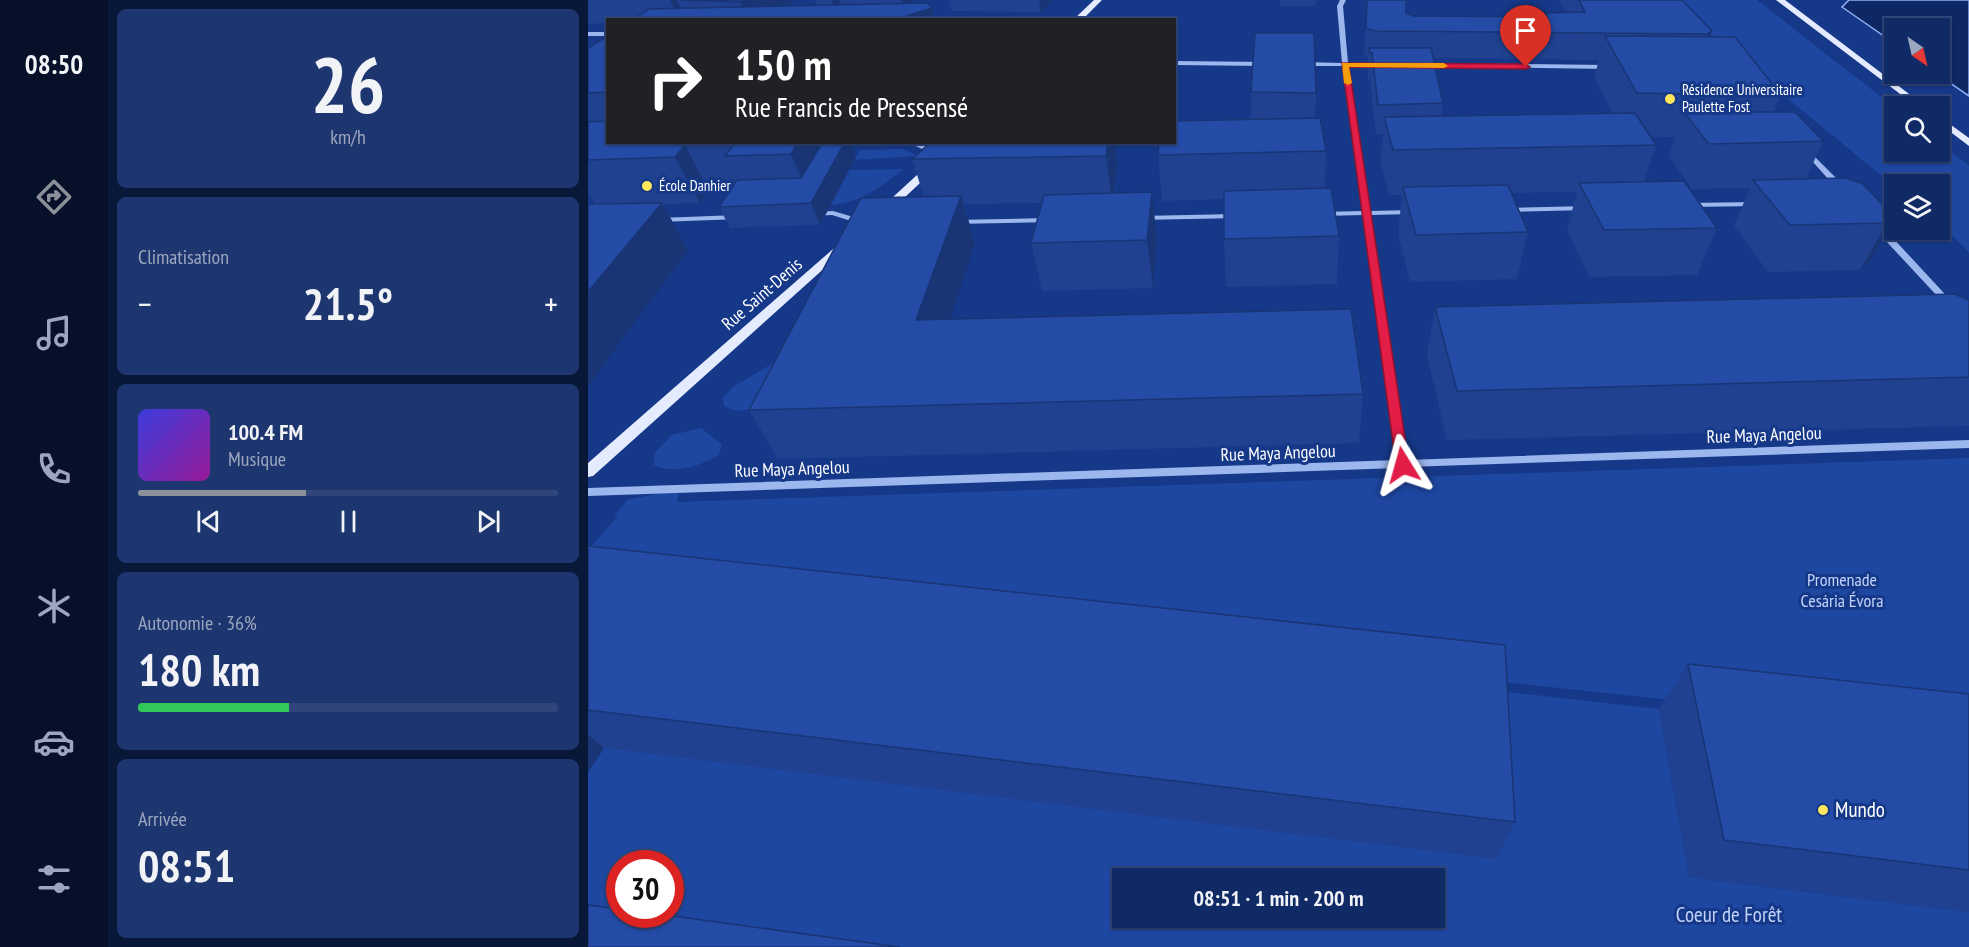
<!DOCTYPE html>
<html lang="fr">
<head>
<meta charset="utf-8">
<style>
  body { margin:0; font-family:"PT Sans Narrow",sans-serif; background:#1e366f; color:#f1f3f6; height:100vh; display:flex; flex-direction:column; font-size:22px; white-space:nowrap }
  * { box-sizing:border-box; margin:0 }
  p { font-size:20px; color:#9ca7bf }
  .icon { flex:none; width:33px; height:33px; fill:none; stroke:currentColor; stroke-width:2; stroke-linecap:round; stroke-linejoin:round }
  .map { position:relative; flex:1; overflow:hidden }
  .drawer { display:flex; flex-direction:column; gap:9px; padding:9px; background:#091738; width:480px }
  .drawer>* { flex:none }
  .hud { position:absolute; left:18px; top:18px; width:570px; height:126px; border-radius:0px; box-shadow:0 2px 4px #0004,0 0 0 2px #30467a; background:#202124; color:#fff; overflow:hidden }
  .needle { width:39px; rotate:146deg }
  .tools { position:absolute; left:1296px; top:18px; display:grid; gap:12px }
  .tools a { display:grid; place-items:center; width:66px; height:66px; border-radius:0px; background:#102a66; box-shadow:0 2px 4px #0004,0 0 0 2px #30467a; font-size:30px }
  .speed { position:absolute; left:18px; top:850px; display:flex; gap:12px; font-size:30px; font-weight:700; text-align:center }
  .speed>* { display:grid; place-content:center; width:78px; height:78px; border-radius:50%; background:#102a66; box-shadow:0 2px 4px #0004,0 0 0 2px #30467a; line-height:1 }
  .speed .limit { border:9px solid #d22; background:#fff; color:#111 }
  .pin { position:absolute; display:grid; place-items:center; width:51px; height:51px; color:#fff; margin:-62px -26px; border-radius:50% 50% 50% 0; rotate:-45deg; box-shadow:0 0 6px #0007 }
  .pin .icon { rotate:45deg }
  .me { position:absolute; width:66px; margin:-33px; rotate:352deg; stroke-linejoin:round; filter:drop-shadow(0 0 4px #0008) }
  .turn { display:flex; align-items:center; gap:21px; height:126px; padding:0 30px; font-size:27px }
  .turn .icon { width:78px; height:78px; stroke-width:2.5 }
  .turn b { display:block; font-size:42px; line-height:51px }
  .big { font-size:45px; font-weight:700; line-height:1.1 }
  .drawer .widget { flex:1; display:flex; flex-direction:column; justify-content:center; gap:9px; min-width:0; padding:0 21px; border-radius:9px; background:#1e366f }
  .drawer .dial { align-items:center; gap:0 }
  .dial b { font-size:78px; line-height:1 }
  .song { display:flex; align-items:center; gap:18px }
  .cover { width:72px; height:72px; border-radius:9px; background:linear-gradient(135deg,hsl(240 70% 55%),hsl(300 70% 35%)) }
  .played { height:6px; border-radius:3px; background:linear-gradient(90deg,#8c9099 40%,#30467a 40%) }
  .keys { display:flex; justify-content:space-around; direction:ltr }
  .heat { display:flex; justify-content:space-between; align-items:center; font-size:33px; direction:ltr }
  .charge { height:9px; border-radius:4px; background:linear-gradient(90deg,#34c759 36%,#30467a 0) }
  .trip { position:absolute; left:524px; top:868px; width:333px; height:60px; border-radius:0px; background:#102a66; box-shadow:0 2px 4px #0004,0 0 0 2px #30467a; font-weight:700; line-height:60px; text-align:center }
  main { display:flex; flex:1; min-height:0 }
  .tabs { display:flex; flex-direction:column; width:108px; justify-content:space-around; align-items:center; background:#061129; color:#9ca7bf }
  .tabs .icon { width:42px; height:42px }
  .tabs .selected { color:#8c9099 }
  .tabs b { font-size:27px; color:#f1f3f6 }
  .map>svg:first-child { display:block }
</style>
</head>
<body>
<main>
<nav class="tabs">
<b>08:50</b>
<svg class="icon selected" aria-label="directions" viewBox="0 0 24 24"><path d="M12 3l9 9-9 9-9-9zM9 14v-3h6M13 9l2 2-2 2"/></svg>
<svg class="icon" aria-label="music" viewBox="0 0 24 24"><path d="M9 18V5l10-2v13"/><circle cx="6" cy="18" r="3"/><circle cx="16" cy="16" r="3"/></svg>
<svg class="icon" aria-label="phone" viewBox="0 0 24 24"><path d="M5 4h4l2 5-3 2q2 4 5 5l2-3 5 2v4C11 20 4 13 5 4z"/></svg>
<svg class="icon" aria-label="climate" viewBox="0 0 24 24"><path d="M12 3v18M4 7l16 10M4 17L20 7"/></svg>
<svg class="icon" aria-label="car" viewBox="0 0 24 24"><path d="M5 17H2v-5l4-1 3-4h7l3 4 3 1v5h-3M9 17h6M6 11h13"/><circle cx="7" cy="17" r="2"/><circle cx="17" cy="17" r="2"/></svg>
<svg class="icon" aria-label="filters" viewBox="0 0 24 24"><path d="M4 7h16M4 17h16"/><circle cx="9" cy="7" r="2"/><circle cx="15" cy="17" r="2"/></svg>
</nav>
<section class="drawer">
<div class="widget dial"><b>26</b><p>km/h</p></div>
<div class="widget"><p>Climatisation</p>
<div class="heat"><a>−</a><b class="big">21.5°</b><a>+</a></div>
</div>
<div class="widget">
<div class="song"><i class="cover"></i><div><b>100.4 FM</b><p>Musique</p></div></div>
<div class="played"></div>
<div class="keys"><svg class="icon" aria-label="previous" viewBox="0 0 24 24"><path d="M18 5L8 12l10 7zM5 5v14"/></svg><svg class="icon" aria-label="pause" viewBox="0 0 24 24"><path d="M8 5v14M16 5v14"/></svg><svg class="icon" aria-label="next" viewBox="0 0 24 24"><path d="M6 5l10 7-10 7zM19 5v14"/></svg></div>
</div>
<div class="widget"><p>Autonomie · 36%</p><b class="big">180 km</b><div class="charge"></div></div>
<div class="widget"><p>Arrivée</p><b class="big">08:51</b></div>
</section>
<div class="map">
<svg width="1381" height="947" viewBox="0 0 1381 947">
  <rect width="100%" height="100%" fill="#163888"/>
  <path fill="#1e47a2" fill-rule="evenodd" d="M 1088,0 L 1169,0 L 1306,107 L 1306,152 L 1352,152 L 1352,143 L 1381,166 L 1381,253 L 1352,223 L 1352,184 L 1306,186 L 1182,84 L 1161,76 Z
    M 315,149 L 329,156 L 266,160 L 272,150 Z
    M 315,169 C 294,186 271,204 242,205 L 261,170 Z
    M 194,358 L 166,409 L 148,411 L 136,406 L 135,398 L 145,387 Z
    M 113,428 L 134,444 L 131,454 C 115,466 85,475 66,465 L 67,453 L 84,435 Z
    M 1381,458 L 1381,732 L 0,584 L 0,550 L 29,517 L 27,515 L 39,500 L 87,490 L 91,493 L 89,502 Z
    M 902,690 L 1071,709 L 1101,877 L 1381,912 L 1381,947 L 115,947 L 0,931 L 0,772 L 16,748 ZM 32,864 L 82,864 L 82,915 L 32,915 ZM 534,879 L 846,879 L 846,918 L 534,918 Z"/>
  <path fill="#0e2765" stroke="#8eaff1" stroke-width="1.5" d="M 1261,0 L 1381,0 L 1381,96 L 1349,74 L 1352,74 L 1352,28 L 1306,28 L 1306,43 L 1254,7 Z"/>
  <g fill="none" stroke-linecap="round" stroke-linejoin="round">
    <path fill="#9cb6ee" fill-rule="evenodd" d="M 752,0 L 758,0 L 755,6 L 760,63 L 793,63 L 796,65 L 793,67 L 760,66 L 782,211 L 825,210 L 829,212 L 825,214 L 783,215 L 819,460 L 1381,440 L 1381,448 L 819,467 L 815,469 L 811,468 L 0,496 L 0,488 L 809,460 L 775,215 L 735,216 L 731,214 L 735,212 L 774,211 L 754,66 L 713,66 L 710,64 L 713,62 L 754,63 L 749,6 Z
      M 0,32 L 20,32 L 20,36 L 0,36 Z
      M 586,61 L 679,62 L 682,64 L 679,66 L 586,65 Z
      M 833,63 L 1021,65 L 1024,67 L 1021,69 L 831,66 L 831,64 Z
      M 319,142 L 329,142 L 352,154 L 347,155 Z
      M 1215,149 L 1219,149 L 1257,187 L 1257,191 L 1251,191 L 1215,151 Z
      M 1170,202 L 1173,202 L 1173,206 L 1098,207 L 1094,205 L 1098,203 Z
      M 999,206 L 1003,208 L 1002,210 L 918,212 L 914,210 L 918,208 Z
      M 245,211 L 279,221 L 280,223 L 276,225 L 244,215 L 224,216 L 220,214 L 224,212 Z
      M 648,214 L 651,214 L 651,218 L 552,220 L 548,218 L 552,216 Z
      M 149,215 L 153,217 L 152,219 L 71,222 L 67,220 L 71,218 Z
      M 462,218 L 466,220 L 465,222 L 366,224 L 362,222 L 366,220 Z
      M 1284,222 L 1290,222 L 1381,320 L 1381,328 L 1378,327 L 1284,226 Z"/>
    <path fill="#e4ebff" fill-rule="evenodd" d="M 506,0 L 514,0 L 494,20 L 485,20 Z
      M 1188,0 L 1197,0 L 1337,106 L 1328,106 Z
      M 1352,117 L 1381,138 L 1381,146 L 1352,124 Z
      M 365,142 L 376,142 L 301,212 L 293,212 L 293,208 Z
      M 256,242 L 260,243 L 260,247 L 5,476 L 0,477 L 0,463 L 252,243 Z"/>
  </g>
  <path fill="#1f4190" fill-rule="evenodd" d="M 0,0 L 207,0 L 200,6 L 229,6 L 227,0 L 325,0 L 322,4 L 344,8 L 347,20 L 20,20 L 20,23 L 0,24 Z
    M 361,0 L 464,0 L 453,12 L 364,11 Z
    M 692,0 L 730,0 L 727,6 L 692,6 Z
    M 779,0 L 825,16 L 956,17 L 957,13 L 978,13 L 971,0 L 934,0 L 1094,0 L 1122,37 L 1193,95 L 1186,112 L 1235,141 L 1218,179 L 1306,218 L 1280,264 L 1272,270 L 1180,272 L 1146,226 L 1162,188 L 1104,189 L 1081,156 L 1087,137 L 1063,137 L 1068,145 L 1056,182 L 1129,228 L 1109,275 L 1001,277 L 979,230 L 989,192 L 924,193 L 940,232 L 929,279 L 822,282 L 810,234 L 814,195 L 801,195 L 792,162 L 795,134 L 788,134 L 782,80 L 780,80 L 780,56 L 776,54 ZM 845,58 L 1011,60 L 1006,77 L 1024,113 L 853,116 L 855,103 Z
    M 20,36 L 20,142 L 263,142 L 268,157 L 232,225 L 142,228 L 131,207 L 142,190 L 121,191 L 112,203 L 75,204 L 100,250 L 7,204 L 1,195 L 0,195 L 0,48 Z
    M 663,92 L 728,93 L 727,118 L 738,151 L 737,188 L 751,236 L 749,284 L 638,287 L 636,239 L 636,199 L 574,201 L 570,155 L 663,119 Z
    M 527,142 L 530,166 L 526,193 L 569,239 L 565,288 L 454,291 L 443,243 L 453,203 L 376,204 L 387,243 L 362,319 L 775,394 L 771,443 L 190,459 L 161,410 L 336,197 L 324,159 Z
    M 1381,300 L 1381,426 L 859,440 L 839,356 L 847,307 Z
    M 0,546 L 927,822 L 908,859 L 16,748 L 0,772 Z
    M 1100,664 L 1381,694 L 1381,912 L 1101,877 L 1071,709 Z"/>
  <path fill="#193575" d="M 82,0 L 89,0 L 97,18 L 91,20 Z
    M 168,0 L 207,0 L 189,16 L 160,20 L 152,2 Z
    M 244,0 L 251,0 L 255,11 L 250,16 Z
    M 313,0 L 325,0 L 316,11 Z
    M 451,0 L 464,0 L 453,12 Z
    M 344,8 L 347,20 L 306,20 Z
    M 1124,31 L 1115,58 L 1110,61 L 1119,34 Z
    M 210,142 L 238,142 L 222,199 L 203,154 Z
    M 257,142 L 263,142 L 268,157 L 232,225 L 223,203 Z
    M 520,142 L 527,142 L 530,166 L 524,201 L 518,156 Z
    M 97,145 L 121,191 L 112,203 L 87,157 Z
    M 564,192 L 569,239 L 565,288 L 559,240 Z
    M 373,196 L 387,243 L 346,368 L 328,320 Z
    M 74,203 L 100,250 L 0,386 L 0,292 Z
    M 1306,218 L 1280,264 L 1272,270 L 1299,223 Z
    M 0,735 L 16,748 L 0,772 Z"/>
  <path fill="#244ca7" stroke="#193575" stroke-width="1.5" d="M 92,0 L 168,0 L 152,2 Z
    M 779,0 L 818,0 L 818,13 L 825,16 L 959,17 L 957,13 L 997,12 L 991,0 L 1094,0 L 1124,31 L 1119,34 L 786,31 L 778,28 Z
    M 340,3 L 344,8 L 306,20 L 45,20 L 61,9 Z
    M 667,33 L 726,33 L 728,93 L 663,92 Z
    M 20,36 L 20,92 L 0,93 L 0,48 Z
    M 1017,36 L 1147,37 L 1193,95 L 1049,93 Z
    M 781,48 L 843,48 L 855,103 L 790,105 L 784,53 L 782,53 Z
    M 1096,112 L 1207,112 L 1235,141 L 1121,144 Z
    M 1047,113 L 1068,145 L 805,150 L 796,117 Z
    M 732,118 L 738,151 L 570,155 L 571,142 L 586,142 L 586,121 Z
    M 20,121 L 20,142 L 210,142 L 203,154 L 137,156 L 146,144 L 97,145 L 87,157 L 0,160 L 0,122 Z
    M 235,142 L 257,142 L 223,203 L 131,207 L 149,180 L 213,178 Z
    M 343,142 L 520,142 L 518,156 L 324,159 Z
    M 1258,178 L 1275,184 L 1306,217 L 1299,223 L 1202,225 L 1165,180 Z
    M 1096,181 L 1129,228 L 1016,230 L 991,183 Z
    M 920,185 L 940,232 L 828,235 L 815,187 Z
    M 743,188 L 751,236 L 636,239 L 636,191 Z
    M 564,192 L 559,240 L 443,243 L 456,195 Z
    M 373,196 L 328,320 L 763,309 L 775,394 L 161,410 L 273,198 Z
    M 74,203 L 0,292 L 0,204 Z
    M 1366,294 L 1381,300 L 1381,377 L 869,391 L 847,307 Z
    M 0,546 L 917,645 L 927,822 L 0,710 Z
    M 1100,664 L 1381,694 L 1381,870 L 1136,840 Z
    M 0,905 L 32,909 L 32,915 L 78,915 L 312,947 L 0,947 Z"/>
  <path fill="#e11d48" stroke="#92132f" stroke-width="1.5" d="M 754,63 L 938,64 L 942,67 L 938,69 L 761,67 L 821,465 L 815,470 L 808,465 Z"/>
  <path fill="#f59e0b" d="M 754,63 L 856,63 L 860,66 L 856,68 L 761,67 L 764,83 L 760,85 L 756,83 Z"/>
  <g fill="#ffe65a" stroke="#163888" stroke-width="2">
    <circle cx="1082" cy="99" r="6"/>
    <circle cx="59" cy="186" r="6"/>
    <circle cx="1235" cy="810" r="6"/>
  </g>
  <g text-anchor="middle" stroke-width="6" stroke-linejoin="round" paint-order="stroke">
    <g font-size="15" fill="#fff" stroke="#163888" text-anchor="start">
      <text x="1094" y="95">Résidence Universitaire<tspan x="1094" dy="17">Paulette Fost</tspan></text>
      <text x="71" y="191">École Danhier</text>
    </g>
    <g font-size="18" fill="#fff" stroke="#163888">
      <text transform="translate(174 294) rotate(-41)" y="6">Rue Saint-Denis</text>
      <text transform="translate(1176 435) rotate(-2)" y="6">Rue Maya Angelou</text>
      <text transform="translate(690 453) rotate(-2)" y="6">Rue Maya Angelou</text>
      <text transform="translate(204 469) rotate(-2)" y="6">Rue Maya Angelou</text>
    </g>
    <g font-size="18" fill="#c2d4fb" stroke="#163888">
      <text x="1254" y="586">Promenade<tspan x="1254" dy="21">Cesária Évora</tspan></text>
    </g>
    <g font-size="21" fill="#fff" stroke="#163888" text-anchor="start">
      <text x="1247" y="817">Mundo</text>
    </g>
    <g font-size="21" fill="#c2d4fb" stroke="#163888">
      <text x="1141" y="922">Coeur de Forêt</text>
    </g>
  </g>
</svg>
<div class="tools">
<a><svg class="needle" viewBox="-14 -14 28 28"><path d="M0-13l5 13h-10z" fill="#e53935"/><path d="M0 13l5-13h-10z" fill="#9ca7bf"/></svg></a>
<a><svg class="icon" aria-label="search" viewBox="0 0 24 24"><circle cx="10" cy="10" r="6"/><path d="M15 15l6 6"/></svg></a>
<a><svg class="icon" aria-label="layers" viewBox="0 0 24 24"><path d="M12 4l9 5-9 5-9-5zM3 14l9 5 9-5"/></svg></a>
</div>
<div class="speed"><div class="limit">30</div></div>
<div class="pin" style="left:938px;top:67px;background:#d93025"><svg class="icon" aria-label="arrive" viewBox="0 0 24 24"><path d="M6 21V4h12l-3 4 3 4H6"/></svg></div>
<svg class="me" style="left:815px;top:465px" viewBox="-20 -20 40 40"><path d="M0-17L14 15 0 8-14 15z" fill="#e11d48" stroke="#fff" stroke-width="4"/></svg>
<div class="trip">08:51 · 1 min · 200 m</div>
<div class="hud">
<div class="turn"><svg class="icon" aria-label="right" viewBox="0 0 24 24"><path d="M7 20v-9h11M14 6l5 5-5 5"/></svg><div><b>150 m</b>Rue Francis de Pressensé</div></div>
</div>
</div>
</main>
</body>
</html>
